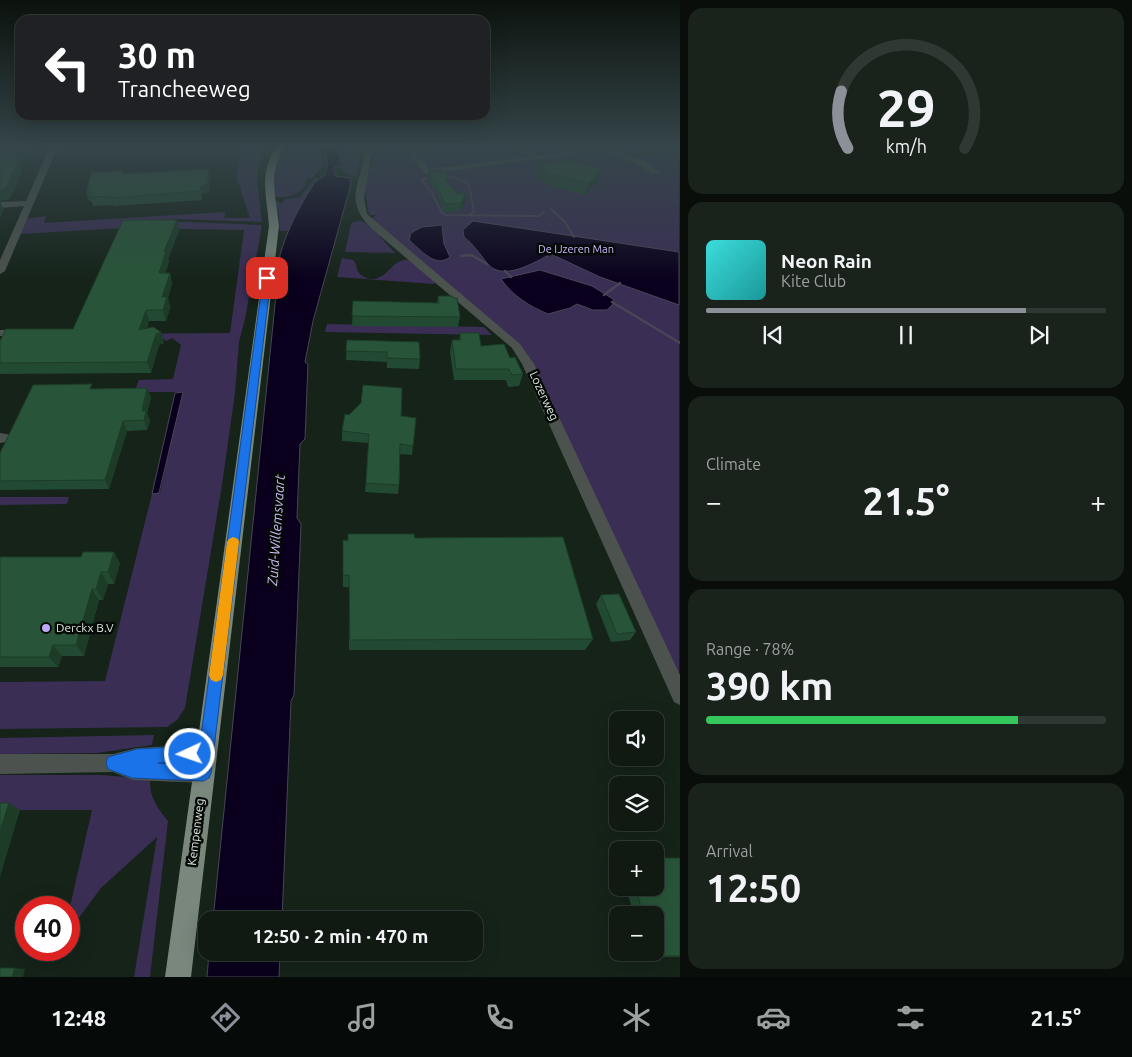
<!DOCTYPE html>
<html lang="en">
<head>
<meta charset="utf-8">
<style>
  body { margin:0; font-family:Ubuntu,sans-serif; background:#19231c; color:#f1f3f6; height:100vh; display:flex; flex-direction:column; font-size:19px; white-space:nowrap }
  * { box-sizing:border-box; margin:0 }
  p { font-size:16px; color:#9ca1a0 }
  .icon { flex:none; width:28px; height:28px; fill:none; stroke:currentColor; stroke-width:2; stroke-linecap:round; stroke-linejoin:round }
  .map { position:relative; flex:1; overflow:hidden }
  .panel { display:flex; flex-direction:column; gap:8px; padding:8px; background:#090e0a; width:452px }
  .panel>* { flex:none }
  .top-card { position:absolute; left:15px; top:15px; width:475px; height:105px; border-radius:15px; box-shadow:0 5px 20px #0002,0 0 0 1px #303833; background:#202124; color:#fff; overflow:hidden }
  .tools { position:absolute; left:609px; top:711px; display:grid; gap:10px }
  .tools a { display:grid; place-items:center; width:55px; height:55px; border-radius:10px; background:#101a13; box-shadow:0 5px 20px #0002,0 0 0 1px #303833; font-size:25px }
  .speed { position:absolute; left:15px; top:896px; display:flex; gap:10px; font-size:25px; font-weight:700; text-align:center }
  .speed>* { display:grid; place-content:center; width:65px; height:65px; border-radius:50%; background:#101a13; box-shadow:0 5px 20px #0002,0 0 0 1px #303833; line-height:1 }
  .speed .limit { border:8px solid #d22; background:#fff; color:#111 }
  .pin { position:absolute; display:grid; place-items:center; width:42px; height:42px; color:#fff; margin:-21px; border-radius:10px; box-shadow:0 2px 8px #0006 }
  .me { position:absolute; width:55px; margin:-28px; rotate:267deg; stroke-linejoin:round; filter:drop-shadow(0 0 4px #0008) }
  .turn { display:flex; align-items:center; gap:18px; height:105px; padding:0 20px; font-size:22px }
  .turn .icon { width:65px; height:65px; stroke-width:2.5 }
  .turn b { display:block; font-size:35px; line-height:42px }
  .big { font-size:38px; font-weight:600; line-height:1.1 }
  .panel .tile { flex:1; display:flex; flex-direction:column; justify-content:center; gap:8px; min-width:0; padding:0 18px; border-radius:15px; background:#19231c }
  .panel .dial { align-items:center; gap:0 }
  .dial svg { height:130px; overflow:visible; fill:none; stroke:#303833; stroke-width:7; stroke-linecap:round; text-anchor:middle }
  .dial text { fill:#f1f3f6; stroke:none }
  .song { display:flex; align-items:center; gap:15px }
  .cover { width:60px; height:60px; border-radius:8px; background:linear-gradient(135deg,hsl(180 70% 55%),hsl(180 70% 35%)) }
  .played { height:5px; border-radius:2px; background:linear-gradient(90deg,#8c9099 80%,#303833 80%) }
  .keys { display:flex; justify-content:space-around; direction:ltr }
  .heat { display:flex; justify-content:space-between; align-items:center; font-size:28px; direction:ltr }
  .charge { height:8px; border-radius:4px; background:linear-gradient(90deg,#34c759 78%,#303833 0) }
  .trip { position:absolute; left:198px; top:911px; width:285px; height:50px; border-radius:15px; background:#101a13; box-shadow:0 5px 20px #0002,0 0 0 1px #303833; font-weight:600; line-height:50px; text-align:center }
  .menu { display:flex; height:80px; justify-content:space-around; align-items:center; background:#060a08; color:#9ca1a0 }
  .menu .icon { width:35px; height:35px }
  .menu .on { color:#8c9099 }
  .menu b { font-size:22px; color:#f1f3f6 }
  main { display:flex; flex:1; min-height:0 }
  .map>svg:first-child { display:block }
</style>
</head>
<body>
<main>
<div class="map">
<svg width="680" height="977" viewBox="0 0 680 977">
  <rect width="100%" height="100%" fill="#152319"/>
  <path fill="#3a2e55" d="M 241,146 L 265,146 L 266,148 L 258,168 L 257,180 L 262,222 L 175,219 L 164,221 L 262,225 L 245,319 L 239,342 L 235,393 L 222,485 L 185,708 L 177,720 L 167,727 L 0,729 L 0,682 L 105,681 L 152,494 L 160,493 L 182,392 L 134,392 L 139,380 L 173,379 L 181,345 L 172,338 L 166,341 L 156,334 L 79,334 L 230,333 L 244,230 L 123,228 L 19,234 L 25,219 L 46,216 L 44,223 L 225,212 L 224,218 L 250,218 L 236,175 Z
    M 293,146 L 321,146 L 324,166 L 321,167 L 312,179 L 307,178 L 304,183 L 308,184 C 297,195 288,199 273,196 L 273,170 L 282,148 Z
    M 340,146 L 361,146 L 357,177 L 345,173 L 340,167 L 343,166 Z
    M 377,146 L 679,146 L 679,698 L 550,407 L 509,340 L 371,219 L 377,215 L 369,215 L 365,190 L 368,174 Z
    M 315,178 L 319,178 L 314,182 L 288,231 L 280,231 L 279,215 L 274,199 L 282,204 L 285,199 L 300,197 Z
    M 361,221 C 371,224 387,246 396,253 L 345,252 L 351,224 L 353,222 Z
    M 342,258 L 353,260 C 357,264 356,270 360,274 C 375,286 385,274 394,265 C 398,261 404,260 409,259 L 435,282 L 434,284 L 337,277 Z
    M 327,324 L 484,327 L 492,335 L 325,332 Z
    M 0,497 L 69,497 L 67,504 L 0,505 Z
    M 154,735 L 152,745 L 97,753 L 0,754 L 0,738 Z
    M 0,775 L 101,775 L 150,779 C 149,796 157,808 168,821 L 150,977 L 134,977 L 157,837 L 101,888 L 69,931 L 69,911 L 92,810 L 0,810 Z"/>
  <path fill="#0a001d" stroke="#494557" d="M 324,146 L 338,146 L 341,165 L 334,168 L 335,176 L 350,178 L 351,184 L 313,321 L 305,362 L 308,364 L 305,439 L 300,444 L 297,518 L 301,524 L 294,695 L 291,701 L 282,920 L 213,920 L 280,255 C 287,230 299,207 313,185 C 316,179 324,179 326,172 C 329,165 325,153 324,146 Z
    M 473,221 L 679,252 L 679,305 L 600,277 L 551,254 C 534,262 503,283 487,263 C 479,253 474,245 464,237 L 463,230 Z
    M 442,225 L 444,244 L 450,257 C 435,269 420,249 409,240 L 411,233 L 422,227 Z
    M 540,270 L 592,286 L 613,299 L 614,303 L 607,310 L 593,310 L 577,304 L 570,308 L 548,314 C 529,306 513,296 501,279 Z
    M 183,392 L 159,493 L 152,494 L 175,393 Z
    M 209,953 L 280,953 L 279,977 L 207,977 Z"/>
  <g fill="none" stroke-linecap="round" stroke-linejoin="round">
    <path stroke="#494557" stroke-width="2" d="M 444,176 L 457,178 L 469,185 L 474,211 L 471,214
      M 430,177 L 421,180 L 431,191 L 442,213 L 445,215 L 539,216 L 544,212
      M 550,208 L 565,222 L 574,237"/>
    <path stroke="#494557" stroke-width="2.5" d="M 461,256 L 471,255 L 487,264
      M 505,271 L 511,277
      M 604,295 L 620,283
      M 612,302 L 680,343"/>
    <path fill="#4c534e" fill-rule="evenodd" d="M 50,146 L 58,146 L 5,271 L 0,274 L 0,260 L 24,206 L 0,208 L 0,202 L 26,201 Z
      M 365,146 L 373,146 L 364,198 L 367,214 L 520,344 L 534,364 L 680,675 L 680,705 L 674,702 L 522,364 L 512,348 L 372,229 C 341,199 363,182 365,146 Z
      M 421,146 L 431,146 L 417,152 L 417,158 L 411,158 L 410,149 Z
      M 434,146 L 479,146 L 475,148 L 438,148 Z
      M 515,146 L 522,146 L 538,156 L 603,146 L 645,161 L 659,172 L 652,174 L 639,165 L 603,150 L 427,174 L 424,174 L 414,160 L 421,158 L 429,169 L 530,157 Z
      M 0,330 L 22,330 L 27,333 L 22,336 L 0,336 Z
      M 0,433 L 12,435 L 13,438 L 12,441 L 0,443 Z
      M 206,744 L 213,746 L 215,753 L 213,760 L 195,763 L 210,766 L 213,773 L 210,780 L 203,783 L 133,780 L 113,772 L 0,774 L 0,754 L 113,754 L 137,748 Z"/>
    <path fill="#79877d" fill-rule="evenodd" d="M 277,146 L 285,146 C 267,175 276,195 279,226 L 191,977 L 165,977 L 269,226 C 267,194 258,175 277,146 Z"/>
  </g>
  <path fill="#224931" d="M 633,146 L 680,146 L 680,157 L 663,150 L 661,155 L 644,154 L 643,149 L 633,147 Z
    M 539,164 L 598,180 L 585,195 L 548,185 L 536,175 Z
    M 208,169 L 210,178 L 209,193 L 202,194 L 202,200 L 114,206 L 113,205 L 93,206 L 91,201 L 89,201 L 86,192 L 122,171 L 123,174 Z
    M 428,171 L 448,181 L 457,193 L 466,194 L 465,202 L 460,211 L 444,212 L 436,191 L 427,179 Z
    M 177,220 L 179,231 L 168,259 L 169,262 L 165,273 L 170,273 L 172,284 L 168,298 L 170,308 L 166,321 L 149,321 L 147,328 L 161,332 L 164,343 L 159,345 L 151,373 L 0,374 L 0,341 L 73,329 Z
    M 438,296 L 453,298 L 460,317 L 458,327 L 352,326 L 353,301 L 437,303 Z
    M 460,333 L 481,346 L 510,358 L 523,374 L 519,386 L 508,387 L 506,380 L 454,380 L 450,352 L 452,340 L 459,340 Z
    M 347,340 L 420,359 L 419,369 L 387,368 L 387,362 L 346,360 Z
    M 147,388 L 151,398 L 147,413 L 150,421 L 147,430 L 127,431 L 109,489 L 0,490 L 0,453 L 94,389 Z
    M 401,416 L 416,418 L 412,455 L 400,454 L 399,485 L 398,494 L 365,492 L 369,443 L 342,441 L 342,431 Z
    M 415,538 L 593,639 L 585,650 L 349,650 L 349,587 L 343,587 L 343,540 Z
    M 0,557 L 120,563 L 114,584 L 108,584 L 103,600 L 99,600 L 84,656 L 62,656 L 58,667 L 0,667 Z
    M 601,595 L 636,632 L 630,640 L 611,642 L 596,604 Z
    M 680,858 L 680,957 L 645,957 L 644,952 L 655,952 L 655,915 L 634,915 L 626,888 L 655,888 Z"/>
  <path fill="#1c3c28" d="M 21,146 L 25,146 L 27,152 L 20,167 L 22,172 L 11,197 L 8,200 L 0,201 L 0,189 Z
    M 208,169 L 210,178 L 209,193 L 202,194 L 202,200 L 200,191 L 201,186 Z
    M 602,169 L 598,180 L 585,195 L 589,183 Z
    M 466,194 L 465,202 L 460,211 L 461,203 Z
    M 0,201 L 4,210 L 0,217 Z
    M 177,220 L 179,231 L 168,259 L 169,262 L 161,284 L 159,273 L 164,251 Z
    M 170,273 L 172,284 L 168,298 L 170,308 L 166,321 L 163,310 L 162,297 Z
    M 146,310 L 149,321 L 143,341 L 139,330 Z
    M 161,332 L 164,343 L 159,345 L 151,373 L 147,362 L 156,334 Z
    M 147,388 L 151,398 L 147,413 L 150,421 L 147,430 L 144,420 L 142,411 Z
    M 123,421 L 127,431 L 109,489 L 105,480 Z
    M 114,552 L 120,563 L 114,584 L 108,572 Z
    M 101,572 L 108,584 L 103,600 L 96,589 Z
    M 92,589 L 99,600 L 84,656 L 76,645 Z
    M 53,645 L 62,656 L 58,667 L 49,657 Z
    M 9,803 L 20,810 L 0,877 L 0,831 Z
    M 15,968 L 25,969 L 23,977 L 12,977 Z"/>
  <path fill="#285539" stroke="#1c3c28" d="M 3,146 L 21,146 L 13,161 L 18,161 L 7,186 L 3,189 L 0,189 L 0,151 Z
    M 565,160 L 602,169 L 589,183 L 550,174 L 539,164 Z
    M 208,169 L 208,184 L 201,186 L 200,191 L 111,198 L 112,196 L 90,197 L 92,192 L 86,192 L 92,172 L 122,171 L 121,174 Z
    M 441,170 L 448,174 L 445,179 L 457,193 L 466,194 L 461,203 L 445,204 L 436,184 L 428,171 Z
    M 123,220 L 177,220 L 164,251 L 166,251 L 159,273 L 170,273 L 162,297 L 167,297 L 163,310 L 146,310 L 139,330 L 153,327 L 161,332 L 156,334 L 147,362 L 0,363 L 0,341 L 6,329 L 73,329 Z
    M 438,296 L 452,296 L 453,298 L 457,298 L 460,317 L 352,316 L 353,301 L 439,303 Z
    M 460,333 L 479,333 L 481,346 L 504,344 L 510,358 L 515,357 L 523,374 L 512,375 L 509,369 L 456,369 L 452,340 L 461,340 Z
    M 347,340 L 419,342 L 420,359 L 387,358 L 387,352 L 346,351 Z
    M 92,384 L 90,389 L 147,388 L 142,411 L 146,411 L 144,420 L 123,421 L 105,480 L 0,481 L 0,453 L 33,385 Z
    M 363,385 L 402,388 L 401,416 L 416,418 L 413,446 L 400,444 L 399,485 L 366,483 L 369,434 L 342,431 L 345,414 L 349,415 L 361,403 Z
    M 348,534 L 414,534 L 415,538 L 563,537 L 593,639 L 350,640 L 349,575 L 343,575 L 343,540 L 348,541 Z
    M 83,552 L 114,552 L 108,572 L 101,572 L 96,589 L 92,589 L 76,645 L 53,645 L 49,657 L 0,657 L 0,557 L 81,557 Z
    M 619,594 L 636,632 L 617,634 L 601,595 Z
    M 0,803 L 9,803 L 0,831 Z
    M 655,858 L 680,858 L 680,956 L 654,956 L 653,952 L 655,952 L 655,915 L 643,915 L 636,888 L 655,888 Z
    M 0,968 L 15,968 L 12,977 L 0,977 Z"/>
  <linearGradient id="sky" x2="0" y2="1"><stop stop-color="#0c130e"/><stop offset="0.52" stop-color="#354549"/><stop offset="1" stop-color="#354549" stop-opacity="0"/></linearGradient>
  <rect width="680" height="282" fill="url(#sky)"/>
  <path fill="#1a73e8" stroke="#114b97" d="M 267,275 L 271,278 L 211,773 L 209,778 L 203,781 L 132,778 L 108,769 L 106,763 L 108,757 L 137,749 L 190,746 L 196,748 L 198,754 L 196,759 L 190,762 L 158,763 L 197,765 L 263,278 Z"/>
  <path fill="#f59e0b" d="M 233,537 L 238,539 L 239,542 L 223,675 L 221,680 L 216,682 L 211,680 L 209,675 L 227,542 L 229,539 Z"/>
  <circle fill="#bfa9f4" stroke="#050a07" stroke-width="2" cx="46" cy="628" r="5"/>
  <g text-anchor="middle" stroke-width="5" stroke-linejoin="round" paint-order="stroke">
    <g font-size="11" fill="#cbb7fd" stroke="#050a07">
      <text x="576" y="253">De IJzeren Man</text>
    </g>
    <g font-size="12" fill="#dde6df" stroke="#050a07">
      <text transform="translate(544 396) rotate(65)" y="4">Lozerweg</text>
      <text transform="translate(196 832) rotate(-83)" y="4">Kempenweg</text>
    </g>
    <g font-size="12" fill="#dde6df" stroke="#050a07" text-anchor="start">
      <text x="56" y="632">Derckx B.V</text>
    </g>
    <g font-size="14" font-style="italic" fill="#ccbcf5" stroke="#050a07">
      <text transform="translate(276 530) rotate(-86)" y="5">Zuid-Willemsvaart</text>
    </g>
  </g>
</svg>
<div class="tools">
<a><svg class="icon" aria-label="sound" viewBox="0 0 24 24"><path d="M4 9h4l5-4v14l-5-4H4zM17 9q2 3 0 6"/></svg></a>
<a><svg class="icon" aria-label="layers" viewBox="0 0 24 24"><path d="M12 4l9 5-9 5-9-5zM3 14l9 5 9-5"/></svg></a>
<a>+</a>
<a>−</a>
</div>
<div class="speed"><div class="limit">40</div></div>
<div class="pin" style="left:267px;top:278px;background:#d93025"><svg class="icon" aria-label="arrive" viewBox="0 0 24 24"><path d="M6 21V4h12l-3 4 3 4H6"/></svg></div>
<svg class="me" style="left:190px;top:754px" viewBox="-20 -20 40 40"><circle r="17" fill="#1a73e8" stroke="#fff" stroke-width="3"/><path d="M0-11L8 9 0 5-8 9z" fill="#fff"/></svg>
<div class="trip">12:50 · 2 min · 470 m</div>
<div class="top-card">
<div class="turn"><svg class="icon" aria-label="left" viewBox="0 0 24 24"><path d="M17 20v-9H6M10 6l-5 5 5 5"/></svg><div><b>30 m</b>Trancheeweg</div></div>
</div>
</div>
<section class="panel">
<div class="tile dial"><svg viewBox="0 0 100 80">
<path d="M14 69A42 42 0 1 1 86 69"/>
<path d="M14 69A42 42 0 0 1 10 34" stroke="#8c9099"/>
<text x="50" y="56" font-size="32" font-weight="700">29</text>
<text x="50" y="72" font-size="11">km/h</text>
</svg></div>
<div class="tile">
<div class="song"><i class="cover"></i><div><b>Neon Rain</b><p>Kite Club</p></div></div>
<div class="played"></div>
<div class="keys"><svg class="icon" aria-label="previous" viewBox="0 0 24 24"><path d="M18 5L8 12l10 7zM5 5v14"/></svg><svg class="icon" aria-label="pause" viewBox="0 0 24 24"><path d="M8 5v14M16 5v14"/></svg><svg class="icon" aria-label="next" viewBox="0 0 24 24"><path d="M6 5l10 7-10 7zM19 5v14"/></svg></div>
</div>
<div class="tile"><p>Climate</p>
<div class="heat"><a>−</a><b class="big">21.5°</b><a>+</a></div>
</div>
<div class="tile"><p>Range · 78%</p><b class="big">390 km</b><div class="charge"></div></div>
<div class="tile"><p>Arrival</p><b class="big">12:50</b></div>
</section>
</main>
<nav class="menu">
<b>12:48</b>
<svg class="icon on" aria-label="directions" viewBox="0 0 24 24"><path d="M12 3l9 9-9 9-9-9zM9 14v-3h6M13 9l2 2-2 2"/></svg>
<svg class="icon" aria-label="music" viewBox="0 0 24 24"><path d="M9 18V5l10-2v13"/><circle cx="6" cy="18" r="3"/><circle cx="16" cy="16" r="3"/></svg>
<svg class="icon" aria-label="phone" viewBox="0 0 24 24"><path d="M5 4h4l2 5-3 2q2 4 5 5l2-3 5 2v4C11 20 4 13 5 4z"/></svg>
<svg class="icon" aria-label="climate" viewBox="0 0 24 24"><path d="M12 3v18M4 7l16 10M4 17L20 7"/></svg>
<svg class="icon" aria-label="car" viewBox="0 0 24 24"><path d="M5 17H2v-5l4-1 3-4h7l3 4 3 1v5h-3M9 17h6M6 11h13"/><circle cx="7" cy="17" r="2"/><circle cx="17" cy="17" r="2"/></svg>
<svg class="icon" aria-label="filters" viewBox="0 0 24 24"><path d="M4 7h16M4 17h16"/><circle cx="9" cy="7" r="2"/><circle cx="15" cy="17" r="2"/></svg>
<b>21.5°</b>
</nav>
</body>
</html>
